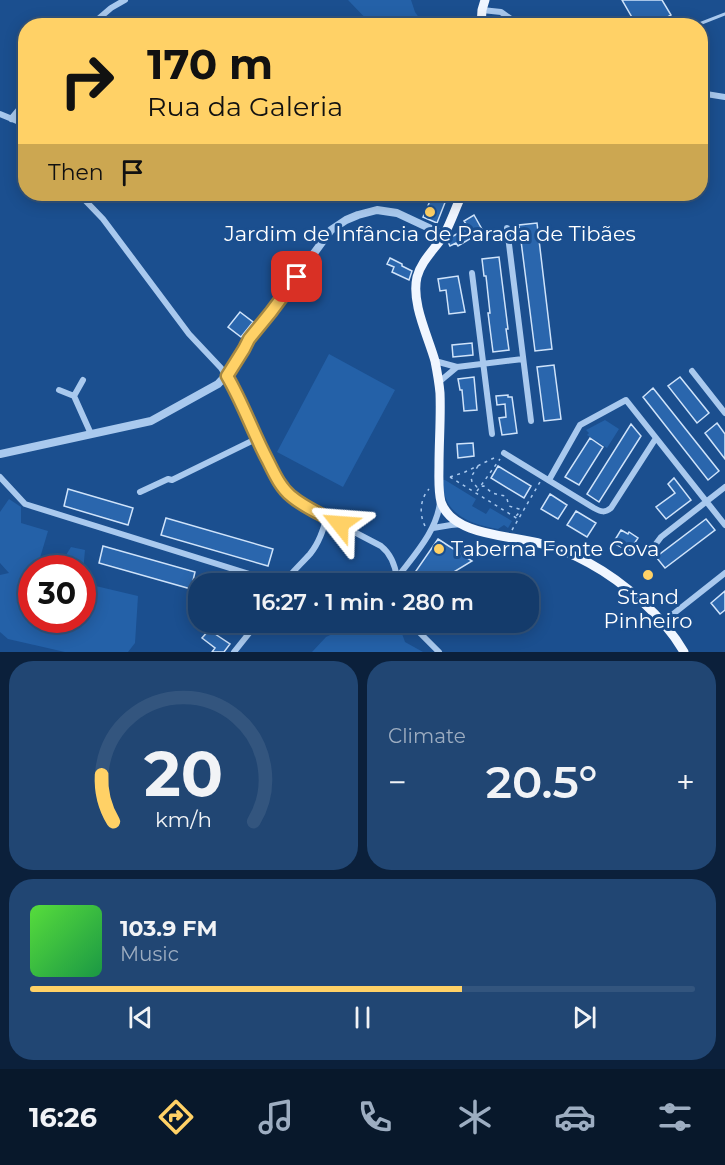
<!DOCTYPE html>
<html lang="en">
<head>
<meta charset="utf-8">
<style>
  body { margin:0; font-family:Montserrat,sans-serif; background:#214673; color:#f1f3f6; height:100vh; display:flex; flex-direction:column; font-size:22px; white-space:nowrap }
  * { box-sizing:border-box; margin:0 }
  p { font-size:20px; color:#9dadc1 }
  .icon { flex:none; width:33px; height:33px; fill:none; stroke:currentColor; stroke-width:2; stroke-linecap:round; stroke-linejoin:round }
  .map { position:relative; height:652px; overflow:hidden }
  .drawer { display:flex; flex-direction:column; gap:9px; padding:9px; background:#0b203b; flex:1 }
  .drawer>* { flex:none }
  .banner { position:absolute; left:18px; top:18px; width:690px; height:183px; border-radius:24px; box-shadow:0 3px 15px #0003,0 0 0 2px #33557e; background:#ffd166; color:#111; overflow:hidden }
  .speed { position:absolute; left:18px; top:555px; display:flex; gap:12px; font-size:30px; font-weight:700; text-align:center }
  .speed>* { display:grid; place-content:center; width:78px; height:78px; border-radius:50%; background:#143b6b; box-shadow:0 3px 15px #0003,0 0 0 2px #33557e; line-height:1 }
  .speed .limit { border:9px solid #d22; background:#fff; color:#111 }
  .pin { position:absolute; display:grid; place-items:center; width:51px; height:51px; color:#fff; margin:-26px; border-radius:12px; box-shadow:0 3px 9px #0006 }
  .me { position:absolute; width:66px; margin:-33px; rotate:298deg; stroke-linejoin:round; filter:drop-shadow(0 0 4px #0008) }
  .turn { display:flex; align-items:center; gap:21px; height:126px; padding:0 30px; font-size:27px }
  .turn .icon { width:78px; height:78px; stroke-width:2.5 }
  .turn b { display:block; font-size:42px; line-height:51px }
  .then { display:flex; align-items:center; height:57px; padding:0 30px; background:#0003; gap:12px; font-size:22px }
  .big { font-size:45px; font-weight:600; line-height:1.1 }
  .drawer .card { flex:1; display:flex; flex-direction:column; justify-content:center; gap:9px; min-width:0; padding:0 21px; border-radius:24px; background:#214673 }
  .drawer .dial { align-items:center; gap:0 }
  .dial svg { height:156px; overflow:visible; fill:none; stroke:#33557e; stroke-width:7; stroke-linecap:round; text-anchor:middle }
  .dial text { fill:#f1f3f6; stroke:none }
  .song { display:flex; align-items:center; gap:18px }
  .cover { width:72px; height:72px; border-radius:9px; background:linear-gradient(135deg,hsl(110 70% 55%),hsl(140 70% 35%)) }
  .played { height:6px; border-radius:3px; background:linear-gradient(90deg,#ffd166 65%,#33557e 65%) }
  .keys { display:flex; justify-content:space-around; direction:ltr }
  .heat { display:flex; justify-content:space-between; align-items:center; font-size:33px; direction:ltr }
  .drawer .tiles { flex:1; display:grid; gap:9px; grid-template-columns:1fr 1fr }
  .card:last-child { grid-column:span 2 }
  .trip { position:absolute; left:188px; top:573px; width:351px; height:60px; border-radius:24px; background:#143b6b; box-shadow:0 3px 15px #0003,0 0 0 2px #33557e; font-weight:600; line-height:60px; text-align:center }
  .menu { display:flex; height:96px; justify-content:space-around; align-items:center; background:#08182b; color:#9dadc1 }
  .menu .icon { width:42px; height:42px }
  .menu .current { color:#ffd166 }
  .menu b { font-size:27px; color:#f1f3f6 }
  .map>svg:first-child { display:block }
</style>
</head>
<body>
<div class="map">
<svg width="725" height="652" viewBox="0 0 725 652">
  <rect width="100%" height="100%" fill="#1b4f8f"/>
  <path fill="#2461a8" d="M 348,0 L 411,0 L 415,12 L 424,25 L 372,25 Z
    M 329,354 L 395,390 L 343,487 L 277,452 Z
    M 605,420 L 619,429 L 607,448 L 587,435 L 589,433 L 586,430 Z
    M 443,480 L 445,480 L 476,499 L 472,506 L 486,514 L 490,508 L 512,521 L 508,528 L 504,525 L 498,529 C 469,524 442,514 443,480 Z
    M 9,499 L 21,507 L 21,523 L 48,531 L 37,568 L 32,568 L 32,620 L 82,620 L 83,583 L 138,596 L 135,643 L 128,652 L 65,652 L 8,639 L 0,632 L 0,575 L 9,573 L 0,563 L 0,512 Z
    M 71,547 L 85,550 L 83,572 L 82,568 L 58,568 Z
    M 355,623 L 385,623 L 400,628 L 405,642 L 423,652 L 312,652 L 326,637 Z"/>
  <path fill="#2a66ad" stroke="#cfe3fa" stroke-width="1.5" d="M 622,0 L 662,0 L 671,15 L 664,19 L 668,26 L 637,26 Z
    M 433,194 L 446,200 L 437,223 L 423,217 Z
    M 474,215 L 483,231 L 458,246 L 456,243 L 450,246 L 448,242 L 450,238 L 468,227 L 464,221 Z
    M 537,223 L 552,349 L 535,351 L 519,225 Z
    M 499,257 L 508,329 L 506,329 L 509,350 L 493,352 L 488,313 L 490,313 L 486,276 L 484,276 L 482,259 Z
    M 390,258 L 402,264 L 402,266 L 412,271 L 409,280 L 392,272 L 394,267 L 387,264 Z
    M 458,276 L 465,312 L 449,314 L 446,290 L 440,291 L 438,279 Z
    M 240,312 L 253,322 L 241,337 L 228,327 Z
    M 472,343 L 473,355 L 453,357 L 452,345 Z
    M 554,365 L 561,419 L 544,421 L 537,367 Z
    M 474,377 L 477,410 L 464,411 L 462,390 L 460,390 L 458,379 Z
    M 680,377 L 709,413 L 697,423 L 668,386 Z
    M 653,388 L 719,471 L 708,480 L 643,397 Z
    M 508,395 L 508,397 L 512,397 L 517,433 L 502,435 L 499,418 L 506,417 L 505,404 L 497,405 L 496,396 Z
    M 717,423 L 725,434 L 725,459 L 705,433 Z
    M 631,424 L 641,436 L 599,502 L 587,494 Z
    M 590,438 L 603,447 L 579,485 L 565,477 Z
    M 473,443 L 474,456 L 458,458 L 457,444 Z
    M 498,466 L 531,486 L 524,498 L 491,478 Z
    M 674,478 L 691,500 L 666,519 L 656,507 L 675,493 L 668,484 Z
    M 68,489 L 133,508 L 128,525 L 64,506 Z
    M 550,494 L 567,505 L 558,519 L 541,509 Z
    M 576,511 L 596,523 L 587,537 L 567,525 Z
    M 166,518 L 273,549 L 268,566 L 161,535 Z
    M 706,519 L 715,530 L 665,568 L 656,557 Z
    M 621,530 L 628,534 L 629,532 L 638,538 L 630,550 L 622,545 L 621,547 L 613,543 Z
    M 438,539 L 472,561 L 434,584 L 407,584 Z
    M 103,546 L 195,572 L 191,589 L 99,563 Z
    M 725,591 L 725,610 L 720,614 L 711,603 Z
    M 209,630 L 230,644 L 224,652 L 212,652 L 215,648 L 202,638 Z"/>
  <g fill="none" stroke-linecap="round" stroke-linejoin="round">
    <path stroke="#a9c9ee" stroke-width="1.5" stroke-dasharray="3 4.5" stroke-linecap="butt" d="M 478,466 L 471,477 L 472,482 L 477,487 L 484,486 L 492,493 L 505,496 L 507,499 L 509,506 L 519,509 L 519,513 L 515,517
      M 450,477 L 518,519
      M 450,477 L 465,472 L 498,456
      M 477,491 L 500,459
      M 425,526 C 419,514 420,499 429,489
      M 512,530 L 540,482"/>
    <path stroke="#a9c9ee" stroke-width="3" d="M 694,26 L 725,14"/>
    <path stroke="#a9c9ee" stroke-width="6" d="M 482,10 L 501,12 L 521,26
      M 90,26 L 111,8 L 125,0
      M 700,93 L 725,97
      M 0,114 L 17,121 L 26,130
      M 11,119 L 26,101
      M 79,194 L 103,219 L 189,334 L 221,368 L 236,392 L 256,439 L 281,486 L 292,497 L 316,512 L 381,546 C 391,554 395,564 397,578 C 414,555 437,531 440,502
      M 507,228 L 531,421
      M 472,273 L 492,434
      M 435,361 L 457,367
      M 692,371 L 725,413
      M 439,382 L 457,367 L 523,359
      M 59,390 L 74,396 L 83,380
      M 74,396 L 91,434
      M 504,453 L 594,508 C 601,512 605,513 611,508 L 656,438
      M 0,477 L 25,504 L 281,584
      M 549,480 L 580,425 L 626,400 L 725,525
      M 140,492 L 168,479 L 172,480 L 256,439
      M 433,528 L 451,525 L 462,524
      M 655,545 L 661,537 L 725,487
      M 283,584 C 291,573 301,564 310,554 C 319,543 323,530 327,517
      M 409,622 L 439,652
      M 663,622 L 725,573
      M 234,652 L 258,622"/>
    <path stroke="#a9c9ee" stroke-width="8" d="M 0,454 L 151,421 L 218,384 L 231,370 L 249,339 L 271,312 L 331,230 L 346,220 L 358,215 L 377,210 L 397,213 L 444,235"/>
    <path stroke="#f0f6ff" stroke-width="9" d="M 481,26 L 482,10 L 485,0
      M 462,194 C 456,207 451,222 444,235 C 435,249 421,261 417,277 C 411,303 428,336 435,361 C 437,371 439,382 440,393 C 441,417 439,441 439,465 C 439,477 438,490 441,502 C 453,537 513,535 542,544 C 558,548 574,555 589,563 C 624,582 664,617 684,652"/>
  </g>
  <g fill="none" stroke-linecap="round" stroke-linejoin="round">
    <g stroke="#a68842" stroke-width="15">
      <path id="route" d="M 297,277 L 271,312 L 249,339 L 244,349 L 227,376 C 243,403 253,433 268,461 C 274,473 280,487 291,496 C 305,508 324,516 340,524"/>
    </g>
    <use href="#route" stroke="#ffd166" stroke-width="10"/>
  </g>
  <g fill="#ffd166" stroke="#1b4f8f" stroke-width="2">
    <circle cx="430" cy="212" r="6"/>
    <circle cx="439" cy="549" r="6"/>
    <circle cx="648" cy="575" r="6"/>
  </g>
  <g text-anchor="middle" stroke-width="6" stroke-linejoin="round" paint-order="stroke">
    <g font-size="21" fill="#fff" stroke="#1b4f8f">
      <text x="430" y="241">Jardim de Infância de Parada de Tibães</text>
      <text x="451" y="556" text-anchor="start">Taberna Fonte Cova</text>
      <text x="648" y="604">Stand<tspan x="648" dy="24">Pinheiro</tspan></text>
    </g>
  </g>
</svg>
<div class="speed"><div class="limit">30</div></div>
<div class="pin" style="left:297px;top:277px;background:#d93025"><svg class="icon" aria-label="arrive" viewBox="0 0 24 24"><path d="M6 21V4h12l-3 4 3 4H6"/></svg></div>
<svg class="me" style="left:340px;top:524px" viewBox="-20 -20 40 40"><path d="M0-17L14 15 0 8-14 15z" fill="#ffd166" stroke="#fff" stroke-width="4"/></svg>
<div class="trip">16:27 · 1 min · 280 m</div>
<div class="banner">
<div class="turn"><svg class="icon" aria-label="right" viewBox="0 0 24 24"><path d="M7 20v-9h11M14 6l5 5-5 5"/></svg><div><b>170 m</b>Rua da Galeria</div></div>
<div class="then">Then<svg class="icon" aria-label="arrive" viewBox="0 0 24 24"><path d="M6 21V4h12l-3 4 3 4H6"/></svg></div>
</div>
</div>
<section class="drawer">
<div class="tiles">
<div class="card dial"><svg viewBox="0 0 100 80">
<path d="M14 69A42 42 0 1 1 86 69"/>
<path d="M14 69A42 42 0 0 1 8 45" stroke="#ffd166"/>
<text x="50" y="56" font-size="32" font-weight="700">20</text>
<text x="50" y="72" font-size="11">km/h</text>
</svg></div>
<div class="card"><p>Climate</p>
<div class="heat"><a>−</a><b class="big">20.5°</b><a>+</a></div>
</div>
<div class="card">
<div class="song"><i class="cover"></i><div><b>103.9 FM</b><p>Music</p></div></div>
<div class="played"></div>
<div class="keys"><svg class="icon" aria-label="previous" viewBox="0 0 24 24"><path d="M18 5L8 12l10 7zM5 5v14"/></svg><svg class="icon" aria-label="pause" viewBox="0 0 24 24"><path d="M8 5v14M16 5v14"/></svg><svg class="icon" aria-label="next" viewBox="0 0 24 24"><path d="M6 5l10 7-10 7zM19 5v14"/></svg></div>
</div>
</div>
</section>
<nav class="menu">
<b>16:26</b>
<svg class="icon current" aria-label="directions" viewBox="0 0 24 24"><path d="M12 3l9 9-9 9-9-9zM9 14v-3h6M13 9l2 2-2 2"/></svg>
<svg class="icon" aria-label="music" viewBox="0 0 24 24"><path d="M9 18V5l10-2v13"/><circle cx="6" cy="18" r="3"/><circle cx="16" cy="16" r="3"/></svg>
<svg class="icon" aria-label="phone" viewBox="0 0 24 24"><path d="M5 4h4l2 5-3 2q2 4 5 5l2-3 5 2v4C11 20 4 13 5 4z"/></svg>
<svg class="icon" aria-label="climate" viewBox="0 0 24 24"><path d="M12 3v18M4 7l16 10M4 17L20 7"/></svg>
<svg class="icon" aria-label="car" viewBox="0 0 24 24"><path d="M5 17H2v-5l4-1 3-4h7l3 4 3 1v5h-3M9 17h6M6 11h13"/><circle cx="7" cy="17" r="2"/><circle cx="17" cy="17" r="2"/></svg>
<svg class="icon" aria-label="filters" viewBox="0 0 24 24"><path d="M4 7h16M4 17h16"/><circle cx="9" cy="7" r="2"/><circle cx="15" cy="17" r="2"/></svg>
</nav>
</body>
</html>
